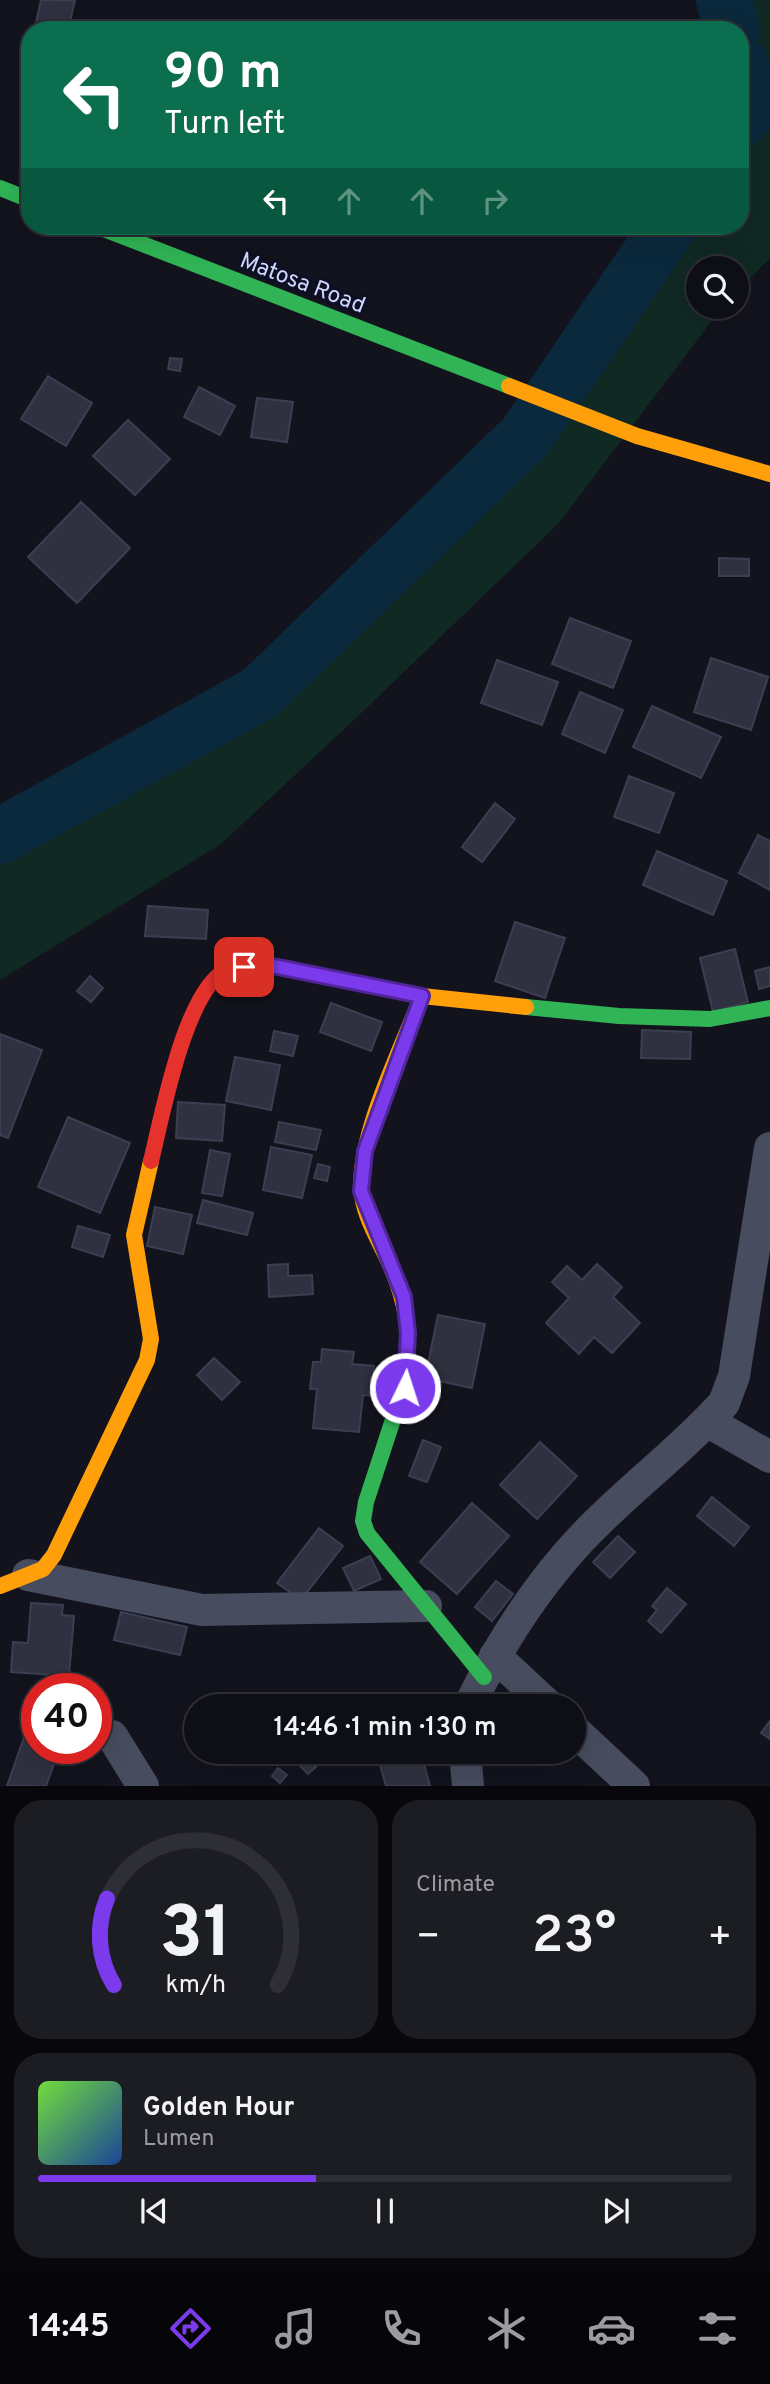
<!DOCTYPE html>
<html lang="en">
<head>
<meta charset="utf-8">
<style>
  body { margin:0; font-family:Overpass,sans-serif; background:#1c1c23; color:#f1f3f6; height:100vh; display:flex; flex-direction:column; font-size:26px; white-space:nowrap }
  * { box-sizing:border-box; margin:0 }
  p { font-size:23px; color:#9b9ca1 }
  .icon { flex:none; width:38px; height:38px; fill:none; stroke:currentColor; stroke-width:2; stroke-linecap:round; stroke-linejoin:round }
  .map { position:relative; height:1786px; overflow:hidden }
  .panel { display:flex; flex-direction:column; gap:14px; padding:14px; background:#08080c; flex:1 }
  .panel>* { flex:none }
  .banner { position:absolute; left:21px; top:21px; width:728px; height:214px; border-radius:28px; box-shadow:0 7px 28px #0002,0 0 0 2px #2e2e35; background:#0b6e4f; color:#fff; overflow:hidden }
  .tools { position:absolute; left:686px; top:256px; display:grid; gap:14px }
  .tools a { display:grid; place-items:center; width:63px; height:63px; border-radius:50%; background:#0e0e16; box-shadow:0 7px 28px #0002,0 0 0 2px #2e2e35; font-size:35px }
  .speed { position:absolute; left:21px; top:1673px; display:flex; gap:14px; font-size:35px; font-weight:700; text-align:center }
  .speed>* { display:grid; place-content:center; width:91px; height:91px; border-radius:50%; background:#0e0e16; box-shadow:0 7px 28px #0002,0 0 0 2px #2e2e35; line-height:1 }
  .speed .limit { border:10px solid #d22; background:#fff; color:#111 }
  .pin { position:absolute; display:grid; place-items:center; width:60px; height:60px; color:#fff; margin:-30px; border-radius:14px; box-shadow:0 4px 10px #0006 }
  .me { position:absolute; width:77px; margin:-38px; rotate:4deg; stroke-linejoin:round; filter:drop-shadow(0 0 5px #0008) }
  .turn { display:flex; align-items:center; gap:24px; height:147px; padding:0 28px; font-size:32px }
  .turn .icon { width:91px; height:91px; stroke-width:2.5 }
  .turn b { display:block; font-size:49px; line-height:60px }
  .lanes { display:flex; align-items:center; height:66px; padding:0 28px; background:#0003; justify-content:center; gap:35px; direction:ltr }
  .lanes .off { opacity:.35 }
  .big { font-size:52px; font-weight:600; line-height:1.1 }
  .panel .widget { flex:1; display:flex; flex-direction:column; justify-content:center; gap:10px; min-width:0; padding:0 24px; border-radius:28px; background:#1c1c23 }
  .panel .dial { align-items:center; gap:0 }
  .dial svg { height:182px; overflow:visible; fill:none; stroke:#2e2e35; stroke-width:7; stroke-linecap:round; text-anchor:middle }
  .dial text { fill:#f1f3f6; stroke:none }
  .song { display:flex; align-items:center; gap:21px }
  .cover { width:84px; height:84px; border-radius:10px; background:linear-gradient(135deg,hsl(100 70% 55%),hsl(220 70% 35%)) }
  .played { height:7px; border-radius:4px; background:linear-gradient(90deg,#7c3aed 40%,#2e2e35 40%) }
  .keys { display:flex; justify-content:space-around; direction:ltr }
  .heat { display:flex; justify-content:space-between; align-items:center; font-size:38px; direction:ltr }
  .panel .tiles { flex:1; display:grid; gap:14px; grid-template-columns:1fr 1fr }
  .widget:last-child { grid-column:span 2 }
  .trip { position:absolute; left:184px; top:1694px; width:402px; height:70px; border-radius:35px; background:#0e0e16; box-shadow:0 7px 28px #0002,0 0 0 2px #2e2e35; font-weight:600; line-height:70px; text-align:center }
  .menu { display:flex; height:112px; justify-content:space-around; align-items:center; background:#060609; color:#9b9ca1 }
  .menu .icon { width:49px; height:49px }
  .menu .current { color:#7c3aed }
  .menu b { font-size:32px; color:#f1f3f6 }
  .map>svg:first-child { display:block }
</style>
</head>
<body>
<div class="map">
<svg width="770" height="1786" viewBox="0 0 770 1786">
  <rect width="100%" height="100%" fill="#12131d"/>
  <path fill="#112923" d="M 706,0 L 770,0 L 770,258 L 737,292 L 737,268 L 698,268 L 698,306 L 723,306 L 559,523 L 353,721 L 221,844 L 0,980 L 0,854 L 109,758 L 343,608 L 652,271 L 684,226 L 740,226 L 740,30 L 713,30 Z"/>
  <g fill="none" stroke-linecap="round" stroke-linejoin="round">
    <path stroke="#0b293c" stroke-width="56" d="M 724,0 L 732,30
      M 740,62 L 751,105 L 740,121
      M 0,836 L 260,693 L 525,437 L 669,226"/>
  </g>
  <path fill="#303140" stroke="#3c3e51" stroke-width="2" d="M 41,0 L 75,0 L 68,30 L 35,27 Z
    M 170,358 L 182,359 L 180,371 L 168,369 Z
    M 48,376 L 92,403 L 66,446 L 21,419 Z
    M 199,387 L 235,406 L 220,435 L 184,417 Z
    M 257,398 L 293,402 L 287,442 L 251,437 Z
    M 128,420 L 170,459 L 135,495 L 93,456 Z
    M 81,502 L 130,548 L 77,603 L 28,557 Z
    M 719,558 L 749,559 L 749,576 L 719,576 Z
    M 570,618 L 631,641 L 613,688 L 552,664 Z
    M 711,658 L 768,677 L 751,730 L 694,712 Z
    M 497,660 L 558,682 L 542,725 L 481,703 Z
    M 580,692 L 623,710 L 605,753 L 562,734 Z
    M 652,706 L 721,737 L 701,778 L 633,747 Z
    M 629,776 L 674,793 L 659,833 L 614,817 Z
    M 495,803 L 515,819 L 482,862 L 462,847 Z
    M 758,835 L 770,841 L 770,890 L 739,873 Z
    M 657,851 L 727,881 L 713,915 L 643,885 Z
    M 148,906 L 208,910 L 206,939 L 145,936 Z
    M 515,922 L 565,938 L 545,998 L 495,981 Z
    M 735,949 L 748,1002 L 713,1012 L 700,958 Z
    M 770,967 L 770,986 L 759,989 L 755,971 Z
    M 90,976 L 103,988 L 91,1002 L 77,991 Z
    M 331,1003 L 382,1022 L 371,1051 L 320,1032 Z
    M 642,1030 L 691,1032 L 690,1059 L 641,1058 Z
    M 274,1031 L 298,1036 L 293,1056 L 270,1051 Z
    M 0,1034 L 42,1050 L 8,1138 L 0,1135 Z
    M 235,1057 L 280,1065 L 271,1110 L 226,1101 Z
    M 178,1102 L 225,1105 L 222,1141 L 176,1138 Z
    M 68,1117 L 130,1143 L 100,1213 L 38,1187 Z
    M 279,1122 L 321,1130 L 316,1150 L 275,1142 Z
    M 271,1147 L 312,1155 L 302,1198 L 263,1190 Z
    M 210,1150 L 230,1154 L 222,1196 L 202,1193 Z
    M 318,1164 L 330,1167 L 327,1181 L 314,1178 Z
    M 203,1200 L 253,1213 L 247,1235 L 197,1223 Z
    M 155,1207 L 192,1215 L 183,1254 L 147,1246 Z
    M 78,1226 L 110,1235 L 103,1257 L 72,1247 Z
    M 288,1264 L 288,1276 L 312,1275 L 313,1294 L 269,1297 L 268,1265 Z
    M 597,1264 L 622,1287 L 613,1297 L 640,1323 L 612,1353 L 594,1337 L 579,1354 L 546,1323 L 569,1298 L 552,1282 L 567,1266 L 582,1280 Z
    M 438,1315 L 485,1324 L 472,1388 L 425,1378 Z
    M 322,1349 L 354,1352 L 352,1364 L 374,1366 L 371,1396 L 363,1395 L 359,1432 L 313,1428 L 317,1389 L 310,1389 L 313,1362 L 321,1362 Z
    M 214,1358 L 240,1382 L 222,1400 L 197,1375 Z
    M 423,1440 L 441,1447 L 427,1482 L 409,1476 Z
    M 540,1442 L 577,1476 L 537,1519 L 500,1485 Z
    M 712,1497 L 749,1527 L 734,1546 L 697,1516 Z
    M 472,1503 L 509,1536 L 457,1594 L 420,1562 Z
    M 319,1528 L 343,1546 L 301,1600 L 277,1583 Z
    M 618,1536 L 635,1552 L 610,1578 L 593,1562 Z
    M 370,1556 L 381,1579 L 354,1591 L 343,1568 Z
    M 496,1581 L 513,1594 L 492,1621 L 475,1607 Z
    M 667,1588 L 686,1604 L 661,1633 L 648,1621 L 657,1610 L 652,1606 Z
    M 31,1603 L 63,1605 L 62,1615 L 74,1616 L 69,1676 L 11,1672 L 13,1642 L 28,1643 Z
    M 121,1612 L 187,1627 L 180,1655 L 114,1640 Z
    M 35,1706 L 37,1748 L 60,1748 L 46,1786 L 7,1786 Z
    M 770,1721 L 770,1739 L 761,1733 Z
    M 421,1753 L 430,1786 L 386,1786 L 380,1765 Z
    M 305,1756 L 316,1767 L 308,1774 L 298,1764 Z
    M 278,1768 L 287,1775 L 280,1783 L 272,1776 Z"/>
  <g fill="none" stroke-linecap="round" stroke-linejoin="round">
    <path stroke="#474c5e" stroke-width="32" d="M 707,1421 L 770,1457
      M 28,1575 L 202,1610 L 426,1606
      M 495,1656 L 549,1706
      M 469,1706 C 499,1645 534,1589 581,1539 C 626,1491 680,1452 724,1403 L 734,1376 L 770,1148
      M 574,1730 L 634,1786
      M 112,1736 L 143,1786
      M 465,1752 L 468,1786"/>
    <path stroke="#30b455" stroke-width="16" d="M 0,188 L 30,200
      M 96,226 L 509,386
      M 526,1007 L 619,1016 L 710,1019 L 770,1008
      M 403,1389 L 366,1502 L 363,1521 L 367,1533 L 484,1677"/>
    <path stroke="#ff9f0a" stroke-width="16" d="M 509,386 L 637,436 L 770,474
      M 313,974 L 422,996 L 526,1007
      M 403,1389 C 414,1339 407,1299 385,1254 C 376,1236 365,1216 362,1195 C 355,1141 402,1047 422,996
      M 0,1586 L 43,1569 L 54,1555 L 147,1360 L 151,1339 L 134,1235 L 151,1161"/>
    <path stroke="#e5322d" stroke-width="16" d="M 151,1161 C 162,1117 185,988 228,969 C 253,957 287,969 313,974"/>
  </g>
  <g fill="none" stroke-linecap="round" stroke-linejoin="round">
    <g stroke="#51269a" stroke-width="18">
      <path id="route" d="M 244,967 L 263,964 L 422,996 L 365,1151 L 361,1191 L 404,1297 L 408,1333 L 405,1388"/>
    </g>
    <use href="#route" stroke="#7c3aed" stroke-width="12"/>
  </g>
  <g text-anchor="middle" stroke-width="7" stroke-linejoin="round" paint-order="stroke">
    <g font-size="23" fill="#cfd6ff" stroke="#0e0f22">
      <text transform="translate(303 282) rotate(21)" y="8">Matosa Road</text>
    </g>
  </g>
</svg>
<div class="tools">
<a><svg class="icon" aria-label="search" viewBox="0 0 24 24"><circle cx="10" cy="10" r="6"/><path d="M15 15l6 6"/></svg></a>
</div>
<div class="speed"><div class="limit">40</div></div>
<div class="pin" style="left:244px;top:967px;background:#d93025"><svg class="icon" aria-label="arrive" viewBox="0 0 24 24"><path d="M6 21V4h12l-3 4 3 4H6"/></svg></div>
<svg class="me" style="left:405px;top:1388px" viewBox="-20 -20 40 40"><circle r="17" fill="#7c3aed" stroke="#fff" stroke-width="3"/><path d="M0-11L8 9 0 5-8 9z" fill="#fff"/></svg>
<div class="trip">14:46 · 1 min · 130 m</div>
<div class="banner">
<div class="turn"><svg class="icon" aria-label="left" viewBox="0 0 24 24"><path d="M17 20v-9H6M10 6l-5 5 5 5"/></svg><div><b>90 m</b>Turn left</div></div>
<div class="lanes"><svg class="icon" aria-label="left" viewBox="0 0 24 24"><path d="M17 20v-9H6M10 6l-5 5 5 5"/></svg><svg class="icon off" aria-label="ahead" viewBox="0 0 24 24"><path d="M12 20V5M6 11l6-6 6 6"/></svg><svg class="icon off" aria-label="ahead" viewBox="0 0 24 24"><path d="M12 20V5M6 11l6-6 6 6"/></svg><svg class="icon off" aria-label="right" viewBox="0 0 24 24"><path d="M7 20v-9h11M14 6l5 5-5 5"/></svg></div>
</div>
</div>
<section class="panel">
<div class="tiles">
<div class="widget dial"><svg viewBox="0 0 100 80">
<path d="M14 69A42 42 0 1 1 86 69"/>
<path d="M14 69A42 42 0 0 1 11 31" stroke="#7c3aed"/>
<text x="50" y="56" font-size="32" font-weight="700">31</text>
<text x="50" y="72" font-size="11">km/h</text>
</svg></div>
<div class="widget"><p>Climate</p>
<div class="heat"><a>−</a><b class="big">23°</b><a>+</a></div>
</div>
<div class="widget">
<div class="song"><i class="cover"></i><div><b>Golden Hour</b><p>Lumen</p></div></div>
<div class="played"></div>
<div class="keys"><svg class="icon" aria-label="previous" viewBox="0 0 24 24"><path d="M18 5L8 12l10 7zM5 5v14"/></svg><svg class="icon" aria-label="pause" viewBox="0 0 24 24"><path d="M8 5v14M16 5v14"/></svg><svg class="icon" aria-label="next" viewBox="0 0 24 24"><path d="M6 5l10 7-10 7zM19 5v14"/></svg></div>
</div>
</div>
</section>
<nav class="menu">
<b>14:45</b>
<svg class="icon current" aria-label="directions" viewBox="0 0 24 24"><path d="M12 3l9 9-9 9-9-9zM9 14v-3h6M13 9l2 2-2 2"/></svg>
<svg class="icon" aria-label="music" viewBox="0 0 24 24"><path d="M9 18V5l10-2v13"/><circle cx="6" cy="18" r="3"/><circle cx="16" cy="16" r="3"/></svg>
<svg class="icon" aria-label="phone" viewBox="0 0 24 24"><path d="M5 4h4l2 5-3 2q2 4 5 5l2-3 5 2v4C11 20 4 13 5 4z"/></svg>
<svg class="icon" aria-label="climate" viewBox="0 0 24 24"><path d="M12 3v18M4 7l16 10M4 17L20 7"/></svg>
<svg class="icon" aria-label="car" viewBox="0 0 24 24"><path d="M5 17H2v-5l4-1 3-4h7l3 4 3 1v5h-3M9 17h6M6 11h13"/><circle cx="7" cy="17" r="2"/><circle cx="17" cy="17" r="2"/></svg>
<svg class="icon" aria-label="filters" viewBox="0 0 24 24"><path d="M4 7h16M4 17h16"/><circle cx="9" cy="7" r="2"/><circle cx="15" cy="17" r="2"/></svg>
</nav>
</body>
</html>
